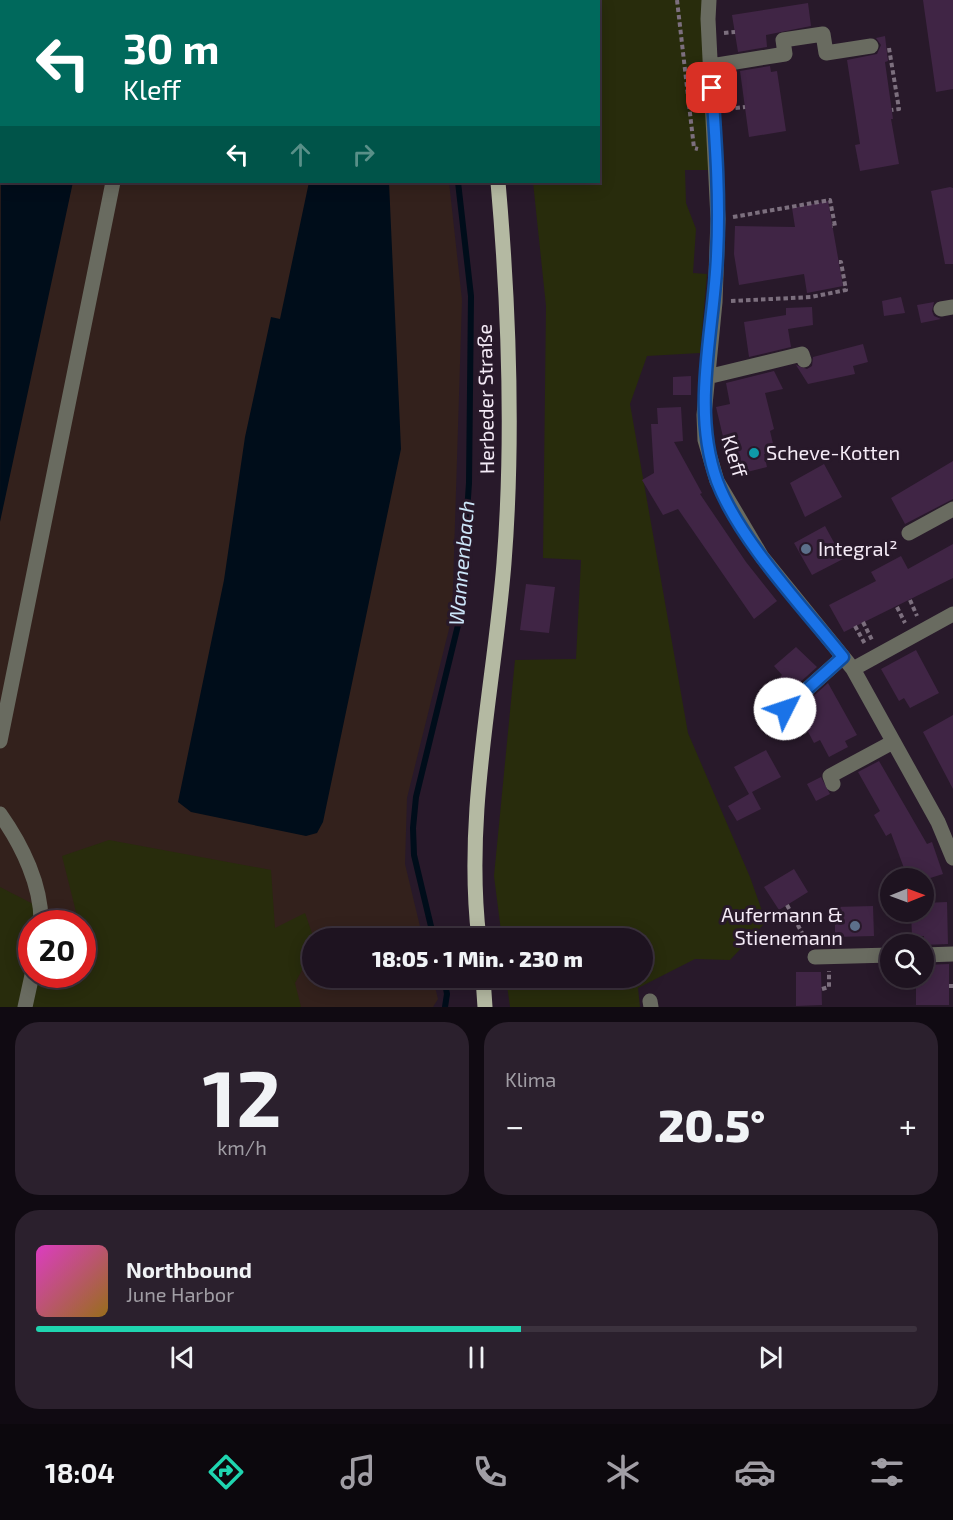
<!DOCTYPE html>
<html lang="de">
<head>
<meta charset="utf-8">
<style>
  body { margin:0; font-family:"Exo 2",sans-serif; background:#2b202d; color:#f1f3f6; height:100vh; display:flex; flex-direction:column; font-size:22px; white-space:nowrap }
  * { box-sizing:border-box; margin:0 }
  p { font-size:20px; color:#a19ea5 }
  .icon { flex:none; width:33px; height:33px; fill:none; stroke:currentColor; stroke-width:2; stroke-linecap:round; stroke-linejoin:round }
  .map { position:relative; height:1007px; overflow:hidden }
  .drawer { display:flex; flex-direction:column; gap:15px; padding:15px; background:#100a12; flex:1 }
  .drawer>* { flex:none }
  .hud { position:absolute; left:0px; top:0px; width:600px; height:183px; box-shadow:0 3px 15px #0003,0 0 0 2px #3c323e; background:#00695c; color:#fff; overflow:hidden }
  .needle { width:39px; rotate:89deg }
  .tools { position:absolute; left:880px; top:868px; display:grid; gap:12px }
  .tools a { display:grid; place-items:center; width:54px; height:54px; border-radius:50%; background:#1e1320; box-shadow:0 3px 15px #0003,0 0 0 2px #3c323e; font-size:30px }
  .speed { position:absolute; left:18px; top:910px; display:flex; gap:12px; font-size:30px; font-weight:700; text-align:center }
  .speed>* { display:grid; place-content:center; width:78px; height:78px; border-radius:50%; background:#1e1320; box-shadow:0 3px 15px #0003,0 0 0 2px #3c323e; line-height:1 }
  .speed .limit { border:9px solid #d22; background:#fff; color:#111 }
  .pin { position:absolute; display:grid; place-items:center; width:51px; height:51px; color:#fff; margin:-26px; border-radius:12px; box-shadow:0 3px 9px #0006 }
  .me { position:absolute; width:66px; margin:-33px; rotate:49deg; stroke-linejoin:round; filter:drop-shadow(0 0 4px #0008) }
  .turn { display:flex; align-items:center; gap:21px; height:126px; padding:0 24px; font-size:27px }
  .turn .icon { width:78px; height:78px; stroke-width:2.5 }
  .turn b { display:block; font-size:42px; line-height:51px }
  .lanes { display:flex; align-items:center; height:57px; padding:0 24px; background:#0003; justify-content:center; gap:30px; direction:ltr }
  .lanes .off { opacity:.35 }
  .big { font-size:45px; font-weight:800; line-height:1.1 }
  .drawer .widget { flex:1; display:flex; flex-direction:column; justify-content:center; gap:9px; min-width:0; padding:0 21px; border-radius:24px; background:#2b202d }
  .drawer .dial { align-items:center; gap:0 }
  .dial b { font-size:78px; line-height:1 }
  .song { display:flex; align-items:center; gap:18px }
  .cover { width:72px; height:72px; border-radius:9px; background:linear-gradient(135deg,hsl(310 70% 55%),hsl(40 70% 35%)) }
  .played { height:6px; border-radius:3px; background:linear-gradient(90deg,#1fd5b0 55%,#3c323e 55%) }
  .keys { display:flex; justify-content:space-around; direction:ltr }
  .heat { display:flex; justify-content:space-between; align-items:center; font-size:33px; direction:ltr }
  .drawer .tiles { flex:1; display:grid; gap:15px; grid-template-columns:1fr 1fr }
  .widget:last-child { grid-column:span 2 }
  .trip { position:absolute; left:302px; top:928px; width:351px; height:60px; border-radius:30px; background:#1e1320; box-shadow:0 3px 15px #0003,0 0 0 2px #3c323e; font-weight:800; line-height:60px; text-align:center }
  .menu { display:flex; height:96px; justify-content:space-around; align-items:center; background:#0c080d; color:#a19ea5 }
  .menu .icon { width:42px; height:42px }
  .menu .active { color:#1fd5b0 }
  .menu b { font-size:27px; color:#f1f3f6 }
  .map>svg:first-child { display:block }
</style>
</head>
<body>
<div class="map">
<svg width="953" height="1007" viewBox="0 0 953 1007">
  <rect width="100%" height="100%" fill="#28192a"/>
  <path fill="#33211c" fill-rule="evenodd" d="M 0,0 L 430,0 L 2,2 L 2,182 L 449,182 L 462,300 L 452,617 L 407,798 L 405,864 L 423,939 L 312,939 L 312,978 L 433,978 L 438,999 L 433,1007 L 0,1007 ZM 32,924 L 82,924 L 82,975 L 32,975 Z"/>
  <path fill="#282c0c" d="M 511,0 L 702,0 L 709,170 L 685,170 L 686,203 L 696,229 L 693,273 L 707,274 L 700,353 L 647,356 L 630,404 L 688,733 L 750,877 L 766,922 L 730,960 L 695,959 L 638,988 L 640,1007 L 510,1007 L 506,978 L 642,978 L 642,939 L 502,939 L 494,876 L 515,660 L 576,659 L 581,560 L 543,558 L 546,306 L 533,182 L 598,182 L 598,2 Z
    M 109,840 L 271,870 L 275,928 L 305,913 L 314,939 L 312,939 L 312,952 L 295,983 L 301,1007 L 0,1007 L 0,887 L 72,924 L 32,924 L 32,975 L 82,975 L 82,924 L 79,924 L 62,856 Z"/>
  <path fill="#000d1a" d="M 18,0 L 111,0 L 18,1 Z
    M 1,81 L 2,182 L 73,182 L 0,522 Z
    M 309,182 L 389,182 L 401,449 L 323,822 L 317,833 L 306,836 L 191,812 L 178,802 L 224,580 L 245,437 L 271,317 L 280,319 Z"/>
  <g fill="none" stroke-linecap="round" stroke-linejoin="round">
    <path stroke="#000d1a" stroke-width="6" d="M 437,0 L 438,2
      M 434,939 L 414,855 L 413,828 L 416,797 L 460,617 L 469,483 L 471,296 L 458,182
      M 444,978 L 447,994 L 445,1007"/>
  </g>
  <path fill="#402545" d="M 923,0 L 953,0 L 953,89 L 936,92 Z
    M 808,3 L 811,26 L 766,35 L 767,47 L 738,52 L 732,15 Z
    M 885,36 L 888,61 L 885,62 L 893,119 L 891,119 L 899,164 L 860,171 L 855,145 L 860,144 L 847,60 L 877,54 L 881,45 L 876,38 Z
    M 770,66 L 771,72 L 777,71 L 786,131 L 749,137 L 740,71 Z
    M 950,187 L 953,188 L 953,264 L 945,264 L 931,191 Z
    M 828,201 L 843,286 L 807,293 L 804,274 L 739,285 L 734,254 L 735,226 L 795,227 L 792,208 Z
    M 901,297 L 905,313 L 884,316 L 882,301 Z
    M 934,302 L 932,311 L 934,316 L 941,319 L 921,323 L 917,305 Z
    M 812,307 L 813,325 L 788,329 L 791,347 L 749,357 L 744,322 L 786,315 L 786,308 Z
    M 863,344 L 868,362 L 853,366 L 855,374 L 808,384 L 796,365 L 807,369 L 812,366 L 813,357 Z
    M 774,371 L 783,389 L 765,393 L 774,429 L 770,431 L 775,452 L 764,454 L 767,467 L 743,473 L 735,439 L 724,441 L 716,407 L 730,404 L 726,383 Z
    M 691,376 L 691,395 L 673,395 L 673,377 Z
    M 681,407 L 683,441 L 674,442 L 702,493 L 700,494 L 746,562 L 777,601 L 754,619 L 678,509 L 663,515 L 642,480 L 654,473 L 651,424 L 658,424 L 657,408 Z
    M 953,461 L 953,499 L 905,524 L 891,498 Z
    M 824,464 L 842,497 L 805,517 L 790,483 Z
    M 825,526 L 843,559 L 812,575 L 794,543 Z
    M 953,544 L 953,578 L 844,632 L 829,605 L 876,581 L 871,572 L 901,556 L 908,569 Z
    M 526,584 L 555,587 L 549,633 L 520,630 Z
    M 796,647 L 817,667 L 787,694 L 776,681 L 782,675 L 774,666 Z
    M 916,650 L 939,693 L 910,708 L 904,698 L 899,701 L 881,669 Z
    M 828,683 L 857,735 L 845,741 L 848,747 L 829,757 L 820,740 L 814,743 L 797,711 Z
    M 953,715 L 953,789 L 923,732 Z
    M 766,750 L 781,777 L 752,792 L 761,809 L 737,821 L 728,806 L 749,794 L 734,767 Z
    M 879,761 L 927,844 L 932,842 L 943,874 L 927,879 L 908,879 L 891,833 L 886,836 L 874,815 L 880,811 L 858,772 Z
    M 821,777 L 830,794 L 816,801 L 807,784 Z
    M 794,869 L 808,892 L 779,910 L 764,887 Z
    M 947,902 L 948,944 L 924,945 L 924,936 L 912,936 L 911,912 L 924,912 L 924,903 Z
    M 873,906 L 874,936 L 835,937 L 835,907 Z
    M 949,964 L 949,1005 L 916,1005 L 916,978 L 924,978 L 924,965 Z
    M 796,972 L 821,972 L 822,1005 L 796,1006 Z"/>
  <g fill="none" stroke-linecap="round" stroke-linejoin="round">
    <path stroke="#7c6f7e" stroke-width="4" stroke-dasharray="4.5 3" stroke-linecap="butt" d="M 677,0 L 694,148 L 698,149
      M 724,33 L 735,32
      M 889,48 L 899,109 L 892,110
      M 728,109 L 745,107
      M 733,217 L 830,200 L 835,226 L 832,226
      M 731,301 L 811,297 L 846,290 L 841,262 L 839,262
      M 910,600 L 917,616
      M 897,607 L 905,623
      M 863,622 L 872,640
      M 855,626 L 865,644
      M 787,905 L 808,944
      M 949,986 L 953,986
      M 822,989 L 829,987 L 829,971"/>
    <path stroke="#696b60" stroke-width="15" d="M 709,0 L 708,19 L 718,219 L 715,302 L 704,415 L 705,440 L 717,481 L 762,557 L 853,669 L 938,822 L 953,858
      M 149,2 L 149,0
      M 339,2 L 339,0
      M 711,66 L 785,54 L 783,40 L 823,34 L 826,53 L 871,46
      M 941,309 L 953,307
      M 707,377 L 802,354 L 804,360
      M 909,533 L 953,509
      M 853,669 L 953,614
      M 785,709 L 843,657
      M 0,741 L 113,182
      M 833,784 L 830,776 L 893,742
      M 0,814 C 22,845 42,886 41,924
      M 924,955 L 953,954
      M 815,957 L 891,955
      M 650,1001 L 651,1007
      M 25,1007 L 32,975"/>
    <path stroke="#b4b9a2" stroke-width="15" d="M 477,0 L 477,2
      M 479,939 C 464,814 494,688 504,563 C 514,436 509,308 498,182
      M 483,978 L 485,1007"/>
  </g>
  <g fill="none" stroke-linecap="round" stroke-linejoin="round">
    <g stroke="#114b97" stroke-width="15">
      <path id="route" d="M 712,88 C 716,144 720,200 717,256 C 714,330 691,409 717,481 C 739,540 804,608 843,657 L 785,709"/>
    </g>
    <use href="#route" stroke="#1a73e8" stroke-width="10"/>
  </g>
  <circle fill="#0f9aa8" stroke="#28192a" stroke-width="2" cx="754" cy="453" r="6"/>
  <g fill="#5c6f8a" stroke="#28192a" stroke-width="2">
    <circle cx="806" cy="549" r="6"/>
    <circle cx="855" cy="926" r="6"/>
  </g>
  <g text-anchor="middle" stroke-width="6" stroke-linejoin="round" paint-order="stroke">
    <g font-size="20" fill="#f4eaf6" stroke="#28192a">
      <text transform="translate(486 399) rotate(-91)" y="7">Herbeder Straße</text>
      <text transform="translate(734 456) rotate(73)" y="7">Kleff</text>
    </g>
    <g font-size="20" fill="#f4eaf6" stroke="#28192a" text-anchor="start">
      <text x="766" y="460">Scheve-Kotten</text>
      <text x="818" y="556">Integral²</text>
      <text x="843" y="922" text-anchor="end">Aufermann &amp;<tspan x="843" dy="23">Stienemann</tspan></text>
    </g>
    <g font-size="21" font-style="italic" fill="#cce6f9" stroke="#28192a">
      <text transform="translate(462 563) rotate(-85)" y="7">Wannenbach</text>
    </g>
  </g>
</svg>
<div class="tools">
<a><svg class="needle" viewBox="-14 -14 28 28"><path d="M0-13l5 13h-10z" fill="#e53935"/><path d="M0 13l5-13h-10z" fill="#a19ea5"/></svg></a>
<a><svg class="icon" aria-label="search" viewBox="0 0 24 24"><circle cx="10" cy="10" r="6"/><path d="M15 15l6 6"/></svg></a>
</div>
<div class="speed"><div class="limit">20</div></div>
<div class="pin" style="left:712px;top:88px;background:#d93025"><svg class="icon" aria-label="arrive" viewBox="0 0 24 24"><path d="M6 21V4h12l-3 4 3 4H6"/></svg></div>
<svg class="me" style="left:785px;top:709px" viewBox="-20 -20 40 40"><circle r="19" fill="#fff"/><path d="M0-13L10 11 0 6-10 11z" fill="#1a73e8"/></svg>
<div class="trip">18:05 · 1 Min. · 230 m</div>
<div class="hud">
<div class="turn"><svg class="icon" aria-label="left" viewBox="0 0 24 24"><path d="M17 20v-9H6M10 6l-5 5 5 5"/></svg><div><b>30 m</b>Kleff</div></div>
<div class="lanes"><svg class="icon" aria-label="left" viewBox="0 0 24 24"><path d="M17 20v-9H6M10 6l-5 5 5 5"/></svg><svg class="icon off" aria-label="ahead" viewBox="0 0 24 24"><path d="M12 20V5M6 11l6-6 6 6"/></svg><svg class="icon off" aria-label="right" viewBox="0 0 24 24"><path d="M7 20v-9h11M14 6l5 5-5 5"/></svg></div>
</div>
</div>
<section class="drawer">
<div class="tiles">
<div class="widget dial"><b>12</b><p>km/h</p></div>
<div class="widget"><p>Klima</p>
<div class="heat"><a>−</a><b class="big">20.5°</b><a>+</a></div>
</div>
<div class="widget">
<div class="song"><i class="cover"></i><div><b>Northbound</b><p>June Harbor</p></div></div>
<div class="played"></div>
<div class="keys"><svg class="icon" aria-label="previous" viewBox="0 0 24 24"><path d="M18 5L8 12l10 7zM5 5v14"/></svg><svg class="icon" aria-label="pause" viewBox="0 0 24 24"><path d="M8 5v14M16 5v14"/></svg><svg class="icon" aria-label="next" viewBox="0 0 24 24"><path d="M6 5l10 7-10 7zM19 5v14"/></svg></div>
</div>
</div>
</section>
<nav class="menu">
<b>18:04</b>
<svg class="icon active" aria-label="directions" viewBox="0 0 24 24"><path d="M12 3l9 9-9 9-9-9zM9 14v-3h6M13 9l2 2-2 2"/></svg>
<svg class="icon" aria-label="music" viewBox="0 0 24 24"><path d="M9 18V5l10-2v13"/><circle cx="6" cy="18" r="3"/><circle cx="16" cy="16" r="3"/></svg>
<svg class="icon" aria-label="phone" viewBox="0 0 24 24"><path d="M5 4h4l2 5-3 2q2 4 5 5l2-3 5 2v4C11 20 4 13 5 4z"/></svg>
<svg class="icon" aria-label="climate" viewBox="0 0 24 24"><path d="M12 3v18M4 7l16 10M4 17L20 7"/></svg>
<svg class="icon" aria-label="car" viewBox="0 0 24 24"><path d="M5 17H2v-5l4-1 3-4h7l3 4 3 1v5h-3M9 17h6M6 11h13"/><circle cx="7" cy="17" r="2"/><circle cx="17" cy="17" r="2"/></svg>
<svg class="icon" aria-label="filters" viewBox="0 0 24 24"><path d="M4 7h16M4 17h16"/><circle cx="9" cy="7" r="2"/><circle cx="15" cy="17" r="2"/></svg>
</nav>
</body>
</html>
